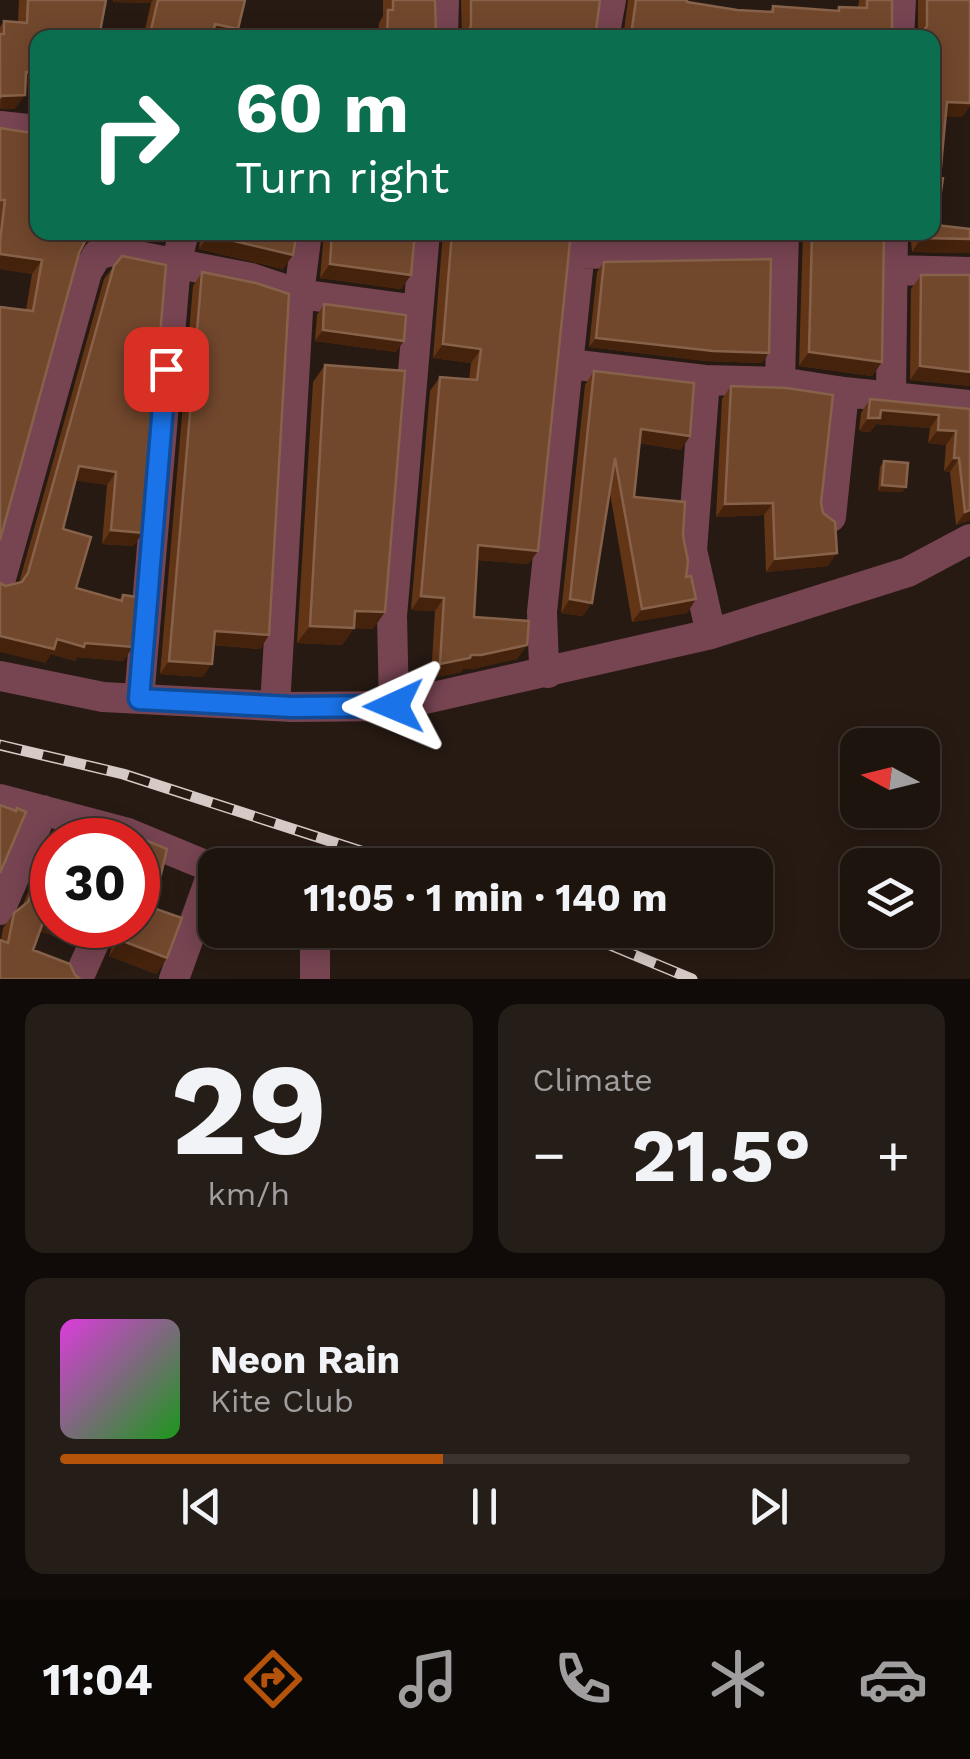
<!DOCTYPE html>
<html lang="en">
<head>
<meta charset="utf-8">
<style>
  body { margin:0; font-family:"Work Sans",sans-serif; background:#251d17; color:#f1f3f6; height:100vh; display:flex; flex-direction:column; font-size:38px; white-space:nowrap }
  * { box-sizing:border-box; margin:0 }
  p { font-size:32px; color:#a09e9e }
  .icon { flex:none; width:55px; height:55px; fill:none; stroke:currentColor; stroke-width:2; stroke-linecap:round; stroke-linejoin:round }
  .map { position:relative; height:979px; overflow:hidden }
  .details { display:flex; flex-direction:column; gap:25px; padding:25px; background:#100b08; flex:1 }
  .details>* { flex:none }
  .banner { position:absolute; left:30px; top:30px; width:910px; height:210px; border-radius:20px; box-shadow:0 5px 25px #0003,0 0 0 2px #3b332e; background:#0b6e4f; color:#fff; overflow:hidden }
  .needle { width:65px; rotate:277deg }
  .controls { position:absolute; left:840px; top:728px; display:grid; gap:20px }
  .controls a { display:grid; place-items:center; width:100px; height:100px; border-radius:20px; background:#1d140e; box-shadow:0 5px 25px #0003,0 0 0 2px #3b332e; font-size:50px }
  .speed { position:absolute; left:30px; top:818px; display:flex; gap:20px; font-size:50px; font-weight:700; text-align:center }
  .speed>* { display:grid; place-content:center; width:130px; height:130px; border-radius:50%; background:#1d140e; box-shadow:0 5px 25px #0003,0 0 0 2px #3b332e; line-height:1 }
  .speed .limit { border:15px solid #d22; background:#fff; color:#111 }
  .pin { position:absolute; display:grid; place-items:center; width:85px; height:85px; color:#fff; margin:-42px; border-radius:20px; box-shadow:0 5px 15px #0006 }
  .me { position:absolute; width:110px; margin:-55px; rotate:269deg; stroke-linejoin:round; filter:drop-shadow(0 0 8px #0008) }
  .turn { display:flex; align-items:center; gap:35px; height:210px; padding:0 40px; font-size:45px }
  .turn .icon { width:130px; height:130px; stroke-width:2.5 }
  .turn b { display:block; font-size:70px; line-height:85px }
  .big { font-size:75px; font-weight:700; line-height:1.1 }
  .details .card { flex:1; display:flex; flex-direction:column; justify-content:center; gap:15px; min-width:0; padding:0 35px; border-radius:20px; background:#251d17 }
  .details .dial { align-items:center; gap:0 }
  .dial b { font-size:130px; line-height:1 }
  .song { display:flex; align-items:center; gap:30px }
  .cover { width:120px; height:120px; border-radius:15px; background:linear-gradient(135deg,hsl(300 70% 55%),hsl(120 70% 35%)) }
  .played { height:10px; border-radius:5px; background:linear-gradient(90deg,#b45309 45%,#3b332e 45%) }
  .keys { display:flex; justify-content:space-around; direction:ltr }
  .heat { display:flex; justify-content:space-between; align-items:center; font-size:55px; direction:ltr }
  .details .tiles { flex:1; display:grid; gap:25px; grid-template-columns:1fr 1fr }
  .card:last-child { grid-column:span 2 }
  .trip { position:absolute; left:198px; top:848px; width:575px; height:100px; border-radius:20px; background:#1d140e; box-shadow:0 5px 25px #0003,0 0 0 2px #3b332e; font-weight:700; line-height:100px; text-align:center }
  .menu { display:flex; height:160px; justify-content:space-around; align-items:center; background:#0c0806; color:#a09e9e }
  .menu .icon { width:70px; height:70px }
  .menu .selected { color:#b45309 }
  .menu b { font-size:45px; color:#f1f3f6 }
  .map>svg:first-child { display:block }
</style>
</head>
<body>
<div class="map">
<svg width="970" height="979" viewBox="0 0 970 979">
  <rect width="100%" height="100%" fill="#271a13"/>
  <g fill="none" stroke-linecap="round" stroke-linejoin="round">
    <path stroke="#774452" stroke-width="30" d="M 443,38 L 444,0
      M 604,38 L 611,0
      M 899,38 L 901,0
      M 0,126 L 38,130
      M 580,254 L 783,250
      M 893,270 L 970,272
      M 569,364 L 705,380 L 780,382 L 844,392
      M 705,380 L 692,550 L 711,634
      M 780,382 L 784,232
      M 891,396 L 893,232
      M 831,517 L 844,392 L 970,405
      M 0,582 L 87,272 L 97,255 L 112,251 L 251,278 L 299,294 L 418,310
      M 548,673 L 544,666 L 542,612 L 582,232
      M 0,676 L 103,697 L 292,707 L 394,706 L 392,616 L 425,232
      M 139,699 L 176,264 L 184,232
      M 275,706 L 299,294 L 307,232
      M 394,706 L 711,634 L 908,572 L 970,539
      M 0,799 L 128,833 L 215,869
      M 0,910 L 43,810
      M 306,930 L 315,946 L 315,979
      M 78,979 L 102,925
      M 174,979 L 214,868"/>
    <g stroke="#d5cac5" stroke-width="11">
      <path id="rail" d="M 0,745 L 123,774 L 404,865
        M 574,930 L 692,979"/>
    </g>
    <use href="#rail" stroke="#271a13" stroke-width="8" stroke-dasharray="22" stroke-linecap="butt"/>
  </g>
  <path fill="#623517" d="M 19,0 L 106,0 L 25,86 L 15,109 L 0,109 L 0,27 L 4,21 L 18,22 Z
    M 113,0 L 245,0 L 238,29 L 232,38 L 143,38 L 151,3 L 113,2 Z
    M 383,0 L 435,0 L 436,32 L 441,38 L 378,38 L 379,23 L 383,16 Z
    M 461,0 L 600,0 L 596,30 L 601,38 L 462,38 Z
    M 628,0 L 687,0 L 687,2 L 737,10 L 769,12 L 773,6 L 836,11 L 839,7 L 858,8 L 859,0 L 892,0 L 892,32 L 897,38 L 623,38 Z
    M 918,0 L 970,0 L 970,106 L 962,117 L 946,116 L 940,177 L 943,178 L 936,225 L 970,229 L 970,253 L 912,252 L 910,232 L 932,232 L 932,38 L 918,38 Z
    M 0,128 L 36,163 L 38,232 L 169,232 L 162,242 L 108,233 L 92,237 L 84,243 L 79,253 L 0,540 L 26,310 L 32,274 L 0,269 Z
    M 201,232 L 297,232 L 283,269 L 199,249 Z
    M 324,232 L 415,232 L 411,275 L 401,289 L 320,278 Z
    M 443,232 L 571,232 L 538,551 L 528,564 L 477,560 L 474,617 L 527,645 L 517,659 L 472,669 L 463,669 L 461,672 L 431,678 L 435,611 L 411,610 L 430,391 L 440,377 L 469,380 L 471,363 L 433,358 Z
    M 803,232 L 884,232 L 882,362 L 872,376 L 799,366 Z
    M 604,262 L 762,363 L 706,361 L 589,347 L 597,272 Z
    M 114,266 L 143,533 L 133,546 L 102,544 L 107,485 L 76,480 L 63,529 L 76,588 L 119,600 L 123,595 L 133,647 L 123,661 L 77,657 L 75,661 L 51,654 L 45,663 L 6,586 L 19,583 L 104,279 Z
    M 202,272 L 269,635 L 260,649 L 213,645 L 203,677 L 160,674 L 193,286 Z
    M 921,275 L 970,275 L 970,386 L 910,380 L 911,289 Z
    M 324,304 L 396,352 L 315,341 L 317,315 Z
    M 325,365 L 373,629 L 354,628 L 342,645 L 297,643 L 313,382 Z
    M 594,371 L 681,450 L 639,443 L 634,497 L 683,536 L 686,577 L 696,599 L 687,613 L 632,622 L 610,493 L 583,616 L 561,613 L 585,385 Z
    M 731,386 L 821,503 L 828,566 L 766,572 L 764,515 L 716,517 L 722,399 Z
    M 870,399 L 970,409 L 970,520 L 956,525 L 950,472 L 944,471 L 946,445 L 928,443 L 930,428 L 876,424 L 870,432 L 859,431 L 861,413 Z
    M 884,461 L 906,487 L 902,492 L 878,491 L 880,467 Z
    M 94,825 L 133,835 L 167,849 L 153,908 L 182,918 L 167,958 L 156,974 L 109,956 L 119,925 L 138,925 L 138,840 L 83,840 Z
    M 52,846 L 73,943 L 40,931 L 33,950 L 1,940 L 3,928 L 14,913 L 22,907 L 41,861 Z"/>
  <path fill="#44220c" d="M 114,0 L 153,0 L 151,3 L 113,2 Z
    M 215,24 L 238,29 L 232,38 L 206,38 Z
    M 26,72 L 38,73 L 38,87 L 16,86 Z
    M 25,95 L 15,109 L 0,109 L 1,96 Z
    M 947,102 L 970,103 L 970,106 L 962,117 L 937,116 Z
    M 90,232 L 169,232 L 162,242 L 108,233 L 92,237 L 81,246 Z
    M 602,232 L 720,232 L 601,235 Z
    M 209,235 L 293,255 L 283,269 L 199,249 Z
    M 921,238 L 970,239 L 970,253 L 912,252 Z
    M 0,254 L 42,260 L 32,274 L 0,269 Z
    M 330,264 L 411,275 L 401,289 L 320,278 Z
    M 323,330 L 404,341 L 396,352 L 315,341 Z
    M 596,338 L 769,353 L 762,363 L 706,361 L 589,347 Z
    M 443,344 L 481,349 L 471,363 L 433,358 Z
    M 809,352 L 882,362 L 872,376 L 799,366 Z
    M 920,366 L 970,372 L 970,386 L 910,380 Z
    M 881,410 L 939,415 L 930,428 L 876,424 L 870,432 L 859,431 L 868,418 Z
    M 641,429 L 690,436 L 681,450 L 631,442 Z
    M 938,430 L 956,431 L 946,445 L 928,443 Z
    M 954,458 L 959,458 L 950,472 L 944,471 Z
    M 79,466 L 116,472 L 107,485 L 70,480 Z
    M 882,485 L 906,487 L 902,492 L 878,491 Z
    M 773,503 L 764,515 L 716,517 L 725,504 Z
    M 970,510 L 970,520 L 956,525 L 965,512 Z
    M 111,530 L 143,533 L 133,546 L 102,544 Z
    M 478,545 L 538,551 L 528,564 L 469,559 Z
    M 837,553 L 828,566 L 766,572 L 775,559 Z
    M 421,596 L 444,598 L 435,611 L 411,610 Z
    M 570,599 L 592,603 L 583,616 L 561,613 Z
    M 696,599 L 687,613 L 632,622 L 642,609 Z
    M 355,611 L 385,612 L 373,629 L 354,628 L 342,645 L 297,643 L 310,626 Z
    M 215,631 L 269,635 L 260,649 L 205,644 Z
    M 0,636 L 57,639 L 133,647 L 123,661 L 77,657 L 75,661 L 51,654 L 45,663 L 0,652 Z
    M 527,645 L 517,659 L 472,669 L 463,669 L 461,672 L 431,678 L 440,664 L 471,655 Z
    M 169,661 L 212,664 L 203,677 L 160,674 Z
    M 46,914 L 52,916 L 52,925 L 78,925 L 84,928 L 73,943 L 35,929 Z
    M 120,940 L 167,958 L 156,974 L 109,956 Z"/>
  <path fill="#72482d" stroke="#87624a" stroke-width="2.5" d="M 28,0 L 106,0 L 99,37 L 105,38 L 38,38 L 38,73 L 26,72 L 25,95 L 1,96 L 0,97 L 0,34 L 4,34 L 4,21 L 27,23 Z
    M 158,0 L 245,0 L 238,29 L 215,24 L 212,38 L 149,38 Z
    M 393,0 L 435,0 L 436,32 L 441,38 L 387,38 L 388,10 L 393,10 Z
    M 471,0 L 600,0 L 596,30 L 601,38 L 465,38 L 468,35 L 471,25 Z
    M 636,0 L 687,0 L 687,2 L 737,10 L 773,12 L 773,6 L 839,11 L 839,7 L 867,8 L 867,0 L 892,0 L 892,32 L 897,38 L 626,38 L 632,28 Z
    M 927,0 L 970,0 L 970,103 L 947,102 L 940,177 L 943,178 L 936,225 L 970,229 L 970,239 L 921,238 L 921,232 L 932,232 L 932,38 L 919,38 L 927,26 Z
    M 0,128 L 38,134 L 38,232 L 90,232 L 79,253 L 0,540 L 0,307 L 33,311 L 42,260 L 0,254 L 0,241 L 5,200 L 0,200 Z
    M 209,232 L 297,232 L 293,255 L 209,235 Z
    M 332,232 L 415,232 L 411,275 L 330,264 Z
    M 452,232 L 571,232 L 538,551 L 478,545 L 474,617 L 529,621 L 527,645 L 481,655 L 471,655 L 470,658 L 440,664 L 444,598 L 421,596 L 440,377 L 477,380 L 481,349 L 443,344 Z
    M 812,232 L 884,232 L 882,362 L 809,352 Z
    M 122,256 L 166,265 L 143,533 L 111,530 L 116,472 L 79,466 L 63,529 L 91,537 L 76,588 L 122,601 L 123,595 L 137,597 L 133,647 L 85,643 L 84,647 L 57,639 L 54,649 L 0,636 L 0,583 L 6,586 L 22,582 L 28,573 L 114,266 Z
    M 771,259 L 769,353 L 713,351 L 596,338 L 604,262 Z
    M 202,272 L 256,283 L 289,294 L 269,635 L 215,631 L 212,664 L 169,661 Z
    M 921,275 L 970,275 L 970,372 L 920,366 Z
    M 324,304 L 406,315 L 404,341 L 323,330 Z
    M 325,365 L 405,371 L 385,612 L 355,611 L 354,628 L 310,626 Z
    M 594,371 L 694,383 L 690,436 L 641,429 L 634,497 L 685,502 L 683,536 L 688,561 L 686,577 L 691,576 L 696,599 L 642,609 L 615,458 L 592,603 L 570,599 Z
    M 731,386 L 787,388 L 833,395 L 821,503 L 823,513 L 835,522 L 837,553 L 775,559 L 773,503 L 725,504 Z
    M 870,399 L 970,409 L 970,510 L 965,512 L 959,458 L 954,458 L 956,431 L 938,430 L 939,415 L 881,410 L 880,418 L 868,418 Z
    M 884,461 L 908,463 L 906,487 L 882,485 Z
    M 0,805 L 16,811 L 17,808 L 26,812 L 0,873 Z
    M 94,825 L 133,835 L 167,849 L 153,908 L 182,918 L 167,958 L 120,940 L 125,925 L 138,925 L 138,840 L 92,840 Z
    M 52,846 L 52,916 L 46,914 L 33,950 L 70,964 L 75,975 L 80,979 L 0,979 L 0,940 L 8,943 L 14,913 L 28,902 Z"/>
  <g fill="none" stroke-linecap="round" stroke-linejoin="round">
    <g stroke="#114b97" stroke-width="25">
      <path id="route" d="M 166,369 L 139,699 L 292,707 L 394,706"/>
    </g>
    <use href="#route" stroke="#1a73e8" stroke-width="18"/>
  </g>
</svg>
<div class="controls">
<a><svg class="needle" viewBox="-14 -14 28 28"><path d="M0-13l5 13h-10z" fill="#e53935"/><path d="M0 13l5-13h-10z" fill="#a09e9e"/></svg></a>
<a><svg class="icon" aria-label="layers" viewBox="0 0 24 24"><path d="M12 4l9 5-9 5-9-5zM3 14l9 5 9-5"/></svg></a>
</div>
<div class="speed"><div class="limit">30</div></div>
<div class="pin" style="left:166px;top:369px;background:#d93025"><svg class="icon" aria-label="arrive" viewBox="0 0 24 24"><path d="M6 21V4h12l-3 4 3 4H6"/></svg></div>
<svg class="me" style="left:394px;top:706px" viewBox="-20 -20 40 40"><path d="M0-17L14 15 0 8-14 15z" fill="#1a73e8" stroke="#fff" stroke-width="4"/></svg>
<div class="trip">11:05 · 1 min · 140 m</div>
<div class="banner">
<div class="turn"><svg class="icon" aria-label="right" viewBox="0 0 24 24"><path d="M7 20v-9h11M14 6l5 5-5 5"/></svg><div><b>60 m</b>Turn right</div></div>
</div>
</div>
<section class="details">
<div class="tiles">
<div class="card dial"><b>29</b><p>km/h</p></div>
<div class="card"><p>Climate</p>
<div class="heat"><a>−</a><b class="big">21.5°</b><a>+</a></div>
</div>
<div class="card">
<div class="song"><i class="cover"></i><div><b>Neon Rain</b><p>Kite Club</p></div></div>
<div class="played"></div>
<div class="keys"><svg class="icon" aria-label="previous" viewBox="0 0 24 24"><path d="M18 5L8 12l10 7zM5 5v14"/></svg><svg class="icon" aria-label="pause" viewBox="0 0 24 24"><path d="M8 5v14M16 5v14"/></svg><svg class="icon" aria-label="next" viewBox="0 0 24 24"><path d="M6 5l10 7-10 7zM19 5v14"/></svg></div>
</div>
</div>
</section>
<nav class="menu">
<b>11:04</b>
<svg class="icon selected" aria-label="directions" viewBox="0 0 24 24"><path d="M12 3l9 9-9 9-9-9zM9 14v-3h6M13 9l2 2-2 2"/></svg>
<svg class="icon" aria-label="music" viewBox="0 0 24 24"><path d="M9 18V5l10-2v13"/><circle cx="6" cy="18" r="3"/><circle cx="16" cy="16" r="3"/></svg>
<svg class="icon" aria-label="phone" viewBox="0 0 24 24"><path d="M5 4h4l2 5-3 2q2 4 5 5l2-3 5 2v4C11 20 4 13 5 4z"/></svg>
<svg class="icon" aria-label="climate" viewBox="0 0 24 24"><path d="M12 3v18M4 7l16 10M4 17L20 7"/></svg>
<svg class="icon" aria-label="car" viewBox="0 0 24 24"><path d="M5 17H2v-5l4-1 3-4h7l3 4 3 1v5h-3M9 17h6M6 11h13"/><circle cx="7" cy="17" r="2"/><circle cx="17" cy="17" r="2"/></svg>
</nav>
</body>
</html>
